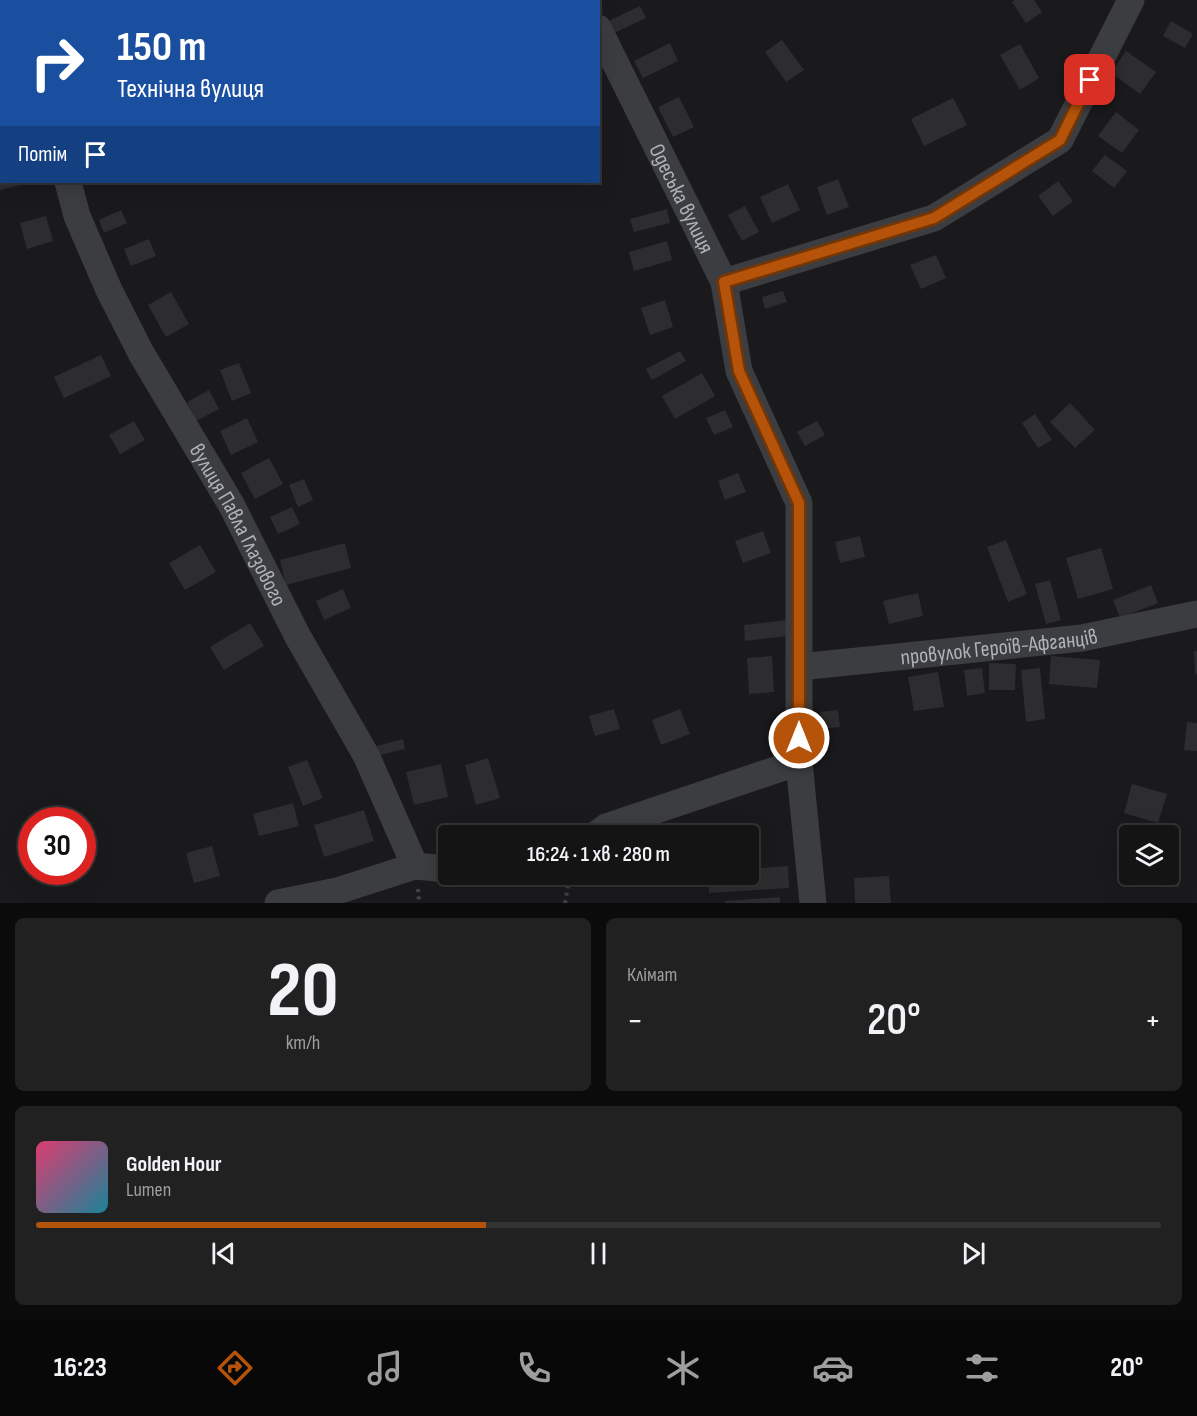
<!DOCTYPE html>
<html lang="uk">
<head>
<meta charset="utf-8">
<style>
  body { margin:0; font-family:"Sofia Sans Condensed",sans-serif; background:#212122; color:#f1f3f6; height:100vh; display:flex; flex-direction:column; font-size:22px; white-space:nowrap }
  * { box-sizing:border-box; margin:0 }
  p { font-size:20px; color:#9d9ea0 }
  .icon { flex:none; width:33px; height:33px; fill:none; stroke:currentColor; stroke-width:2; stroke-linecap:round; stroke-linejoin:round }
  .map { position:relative; height:903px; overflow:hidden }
  .side { display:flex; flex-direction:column; gap:15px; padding:15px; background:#0b0b0c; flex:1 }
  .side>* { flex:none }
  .guide { position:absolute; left:0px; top:0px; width:600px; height:183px; box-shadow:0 6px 24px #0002,0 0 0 2px #333334; background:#1a4fa0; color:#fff; overflow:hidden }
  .tools { position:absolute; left:1119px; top:825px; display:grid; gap:12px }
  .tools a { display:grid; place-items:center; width:60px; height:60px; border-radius:6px; background:#141415; box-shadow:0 6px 24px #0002,0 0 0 2px #333334; font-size:30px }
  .speed { position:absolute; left:18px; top:807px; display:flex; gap:12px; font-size:30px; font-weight:700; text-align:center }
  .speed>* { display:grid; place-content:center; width:78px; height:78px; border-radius:50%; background:#141415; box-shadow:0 6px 24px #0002,0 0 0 2px #333334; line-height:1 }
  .speed .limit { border:9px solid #d22; background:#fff; color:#111 }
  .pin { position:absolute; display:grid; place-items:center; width:51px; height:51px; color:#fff; margin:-26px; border-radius:12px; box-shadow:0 3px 9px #0006 }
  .me { position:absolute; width:66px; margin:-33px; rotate:0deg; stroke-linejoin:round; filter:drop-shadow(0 0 4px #0008) }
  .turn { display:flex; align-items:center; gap:21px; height:126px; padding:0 18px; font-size:27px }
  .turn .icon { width:78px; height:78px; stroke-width:2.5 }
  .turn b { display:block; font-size:42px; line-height:51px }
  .then { display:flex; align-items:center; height:57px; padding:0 18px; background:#0003; gap:12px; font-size:22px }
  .big { font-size:45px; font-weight:600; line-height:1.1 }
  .side .widget { flex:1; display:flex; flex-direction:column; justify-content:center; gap:9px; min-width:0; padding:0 21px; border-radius:9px; background:#212122 }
  .side .dial { align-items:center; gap:0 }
  .dial b { font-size:78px; line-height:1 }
  .song { display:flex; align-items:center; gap:18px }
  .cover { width:72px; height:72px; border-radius:9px; background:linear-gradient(135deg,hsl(340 70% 55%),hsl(190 70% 35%)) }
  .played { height:6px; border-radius:3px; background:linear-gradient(90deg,#b45309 40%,#333334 40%) }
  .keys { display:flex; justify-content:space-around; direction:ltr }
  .heat { display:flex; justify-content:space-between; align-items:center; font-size:33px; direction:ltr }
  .side .tiles { flex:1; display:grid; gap:15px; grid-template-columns:1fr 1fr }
  .widget:last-child { grid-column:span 2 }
  .trip { position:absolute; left:438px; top:825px; width:321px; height:60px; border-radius:6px; background:#141415; box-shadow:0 6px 24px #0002,0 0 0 2px #333334; font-weight:600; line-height:60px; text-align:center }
  .tabs { display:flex; height:96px; justify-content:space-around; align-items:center; background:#080808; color:#9d9ea0 }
  .tabs .icon { width:42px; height:42px }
  .tabs .selected { color:#b45309 }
  .tabs b { font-size:27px; color:#f1f3f6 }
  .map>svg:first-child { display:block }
</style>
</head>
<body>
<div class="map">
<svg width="1197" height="903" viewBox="0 0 1197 903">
  <rect width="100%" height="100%" fill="#1a1a1c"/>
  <path fill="#2d2d30" d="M 1015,0 L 1034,0 L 1042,12 L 1026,23 L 1012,2 Z
    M 640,6 L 646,18 L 610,35 L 604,23 Z
    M 1171,21 L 1193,34 L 1185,48 L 1163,36 Z
    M 782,40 L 804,70 L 786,82 L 765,52 Z
    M 670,43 L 678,61 L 643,78 L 634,61 Z
    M 1020,44 L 1039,78 L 1020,90 L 1000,55 Z
    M 1126,51 L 1156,72 L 1140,94 L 1111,73 Z
    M 679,97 L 694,127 L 673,137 L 658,107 Z
    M 953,98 L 967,125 L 924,146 L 911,119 Z
    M 1116,112 L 1139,130 L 1122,153 L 1098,136 Z
    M 1105,155 L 1127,171 L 1114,188 L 1092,171 Z
    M 838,179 L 849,207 L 827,215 L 817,187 Z
    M 1058,181 L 1073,201 L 1053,216 L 1038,196 Z
    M 0,182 L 34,182 L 0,190 Z
    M 788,184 L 800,210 L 772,223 L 760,197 Z
    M 745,206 L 759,232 L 742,241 L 728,215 Z
    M 667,209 L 670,223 L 634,232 L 630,219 Z
    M 121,210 L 127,223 L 104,233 L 99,220 Z
    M 46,216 L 53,241 L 27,249 L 20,223 Z
    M 149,239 L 156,256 L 131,266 L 124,249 Z
    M 667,241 L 672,260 L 634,271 L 629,252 Z
    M 936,255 L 946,278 L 921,289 L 910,265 Z
    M 783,291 L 787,302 L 765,309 L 762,297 Z
    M 171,292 L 189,324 L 166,337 L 148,305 Z
    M 665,300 L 673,327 L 650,335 L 641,308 Z
    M 680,351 L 686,361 L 652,380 L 646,369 Z
    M 101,355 L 111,376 L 64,398 L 54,377 Z
    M 239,363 L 251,393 L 232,401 L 220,370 Z
    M 702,373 L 715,396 L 675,419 L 662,396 Z
    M 209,390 L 219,409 L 196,421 L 187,402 Z
    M 1070,403 L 1095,430 L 1075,448 L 1050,422 Z
    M 725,410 L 733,427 L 714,435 L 706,418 Z
    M 1035,414 L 1052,440 L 1038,448 L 1022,423 Z
    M 247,418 L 258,442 L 231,455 L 220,431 Z
    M 134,421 L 145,440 L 120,454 L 109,435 Z
    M 817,421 L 825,435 L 805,446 L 797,432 Z
    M 269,458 L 283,484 L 255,499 L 241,473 Z
    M 738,473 L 746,492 L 725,500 L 718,481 Z
    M 304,479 L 313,500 L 298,507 L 289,485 Z
    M 292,507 L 300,524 L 278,534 L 270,517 Z
    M 763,531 L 771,553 L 743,563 L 735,541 Z
    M 860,536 L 865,557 L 840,563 L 835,542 Z
    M 1006,540 L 1027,594 L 1008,602 L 987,547 Z
    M 345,543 L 351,568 L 286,585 L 280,560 Z
    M 200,545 L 216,572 L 185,590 L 169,563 Z
    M 1101,548 L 1113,589 L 1078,599 L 1066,558 Z
    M 1050,580 L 1061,620 L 1046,624 L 1035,584 Z
    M 1151,585 L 1158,603 L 1120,618 L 1113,600 Z
    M 343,589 L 351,608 L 324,620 L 316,601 Z
    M 918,593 L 923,616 L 889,624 L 883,601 Z
    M 787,620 L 789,636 L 745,641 L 744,625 Z
    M 250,623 L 264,646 L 224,670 L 210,647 Z
    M 1194,651 L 1197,651 L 1197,674 L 1195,674 Z
    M 772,656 L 774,692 L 749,694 L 747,658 Z
    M 1051,656 L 1100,660 L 1097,688 L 1049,684 Z
    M 989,663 L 1016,664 L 1015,690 L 989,690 Z
    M 982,668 L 985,693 L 967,696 L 964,670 Z
    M 1040,668 L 1045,719 L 1026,722 L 1021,670 Z
    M 938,672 L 944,707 L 914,711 L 908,677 Z
    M 614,709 L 620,729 L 595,736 L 589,716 Z
    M 680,709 L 690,734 L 661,745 L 652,720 Z
    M 838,710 L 840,727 L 822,729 L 820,712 Z
    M 1187,722 L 1197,723 L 1197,751 L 1184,750 Z
    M 403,739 L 405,749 L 380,755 L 377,746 Z
    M 488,758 L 500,798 L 476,805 L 465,765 Z
    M 307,760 L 323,798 L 303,806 L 288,767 Z
    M 441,764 L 448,797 L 414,805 L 406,772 Z
    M 1132,784 L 1167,794 L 1158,823 L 1124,813 Z
    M 293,803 L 299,826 L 259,836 L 253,814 Z
    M 364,810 L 374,841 L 324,857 L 314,825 Z
    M 212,846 L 220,876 L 194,883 L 186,853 Z
    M 1168,861 L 1180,862 L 1179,887 L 1151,886 L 1152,874 L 1168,874 Z
    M 788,866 L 789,888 L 709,893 L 708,874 L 748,874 L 748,869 Z
    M 889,876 L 891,903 L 855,903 L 854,878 Z
    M 780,897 L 780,903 L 725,903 L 725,901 Z"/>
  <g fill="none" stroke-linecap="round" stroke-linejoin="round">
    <path stroke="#414447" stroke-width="4" stroke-dasharray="3 4.5" stroke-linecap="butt" d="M 418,889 L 419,903
      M 565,903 L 570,874"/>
    <g stroke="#3b3d40" stroke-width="27">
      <path d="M 29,0 L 30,2"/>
      <path d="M 585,0 L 586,2"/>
      <path id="s1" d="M 598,28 L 724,282 L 739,371 L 799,503 L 799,762 L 813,903"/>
      <path id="s2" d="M 68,182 L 77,216 L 109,290 L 141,353 L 232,506 L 298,637 L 366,755 L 415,866"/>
      <path d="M 724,282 L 934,218 L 1060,140 L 1131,0"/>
      <path id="s3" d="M 799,667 L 1082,638 L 1197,614"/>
      <path d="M 594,836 L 606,827 L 799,762"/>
      <path d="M 278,903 L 337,891 L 415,866 L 448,869"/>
    </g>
  </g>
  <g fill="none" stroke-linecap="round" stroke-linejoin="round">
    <g stroke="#753606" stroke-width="15">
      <path id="route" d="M 799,738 L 799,503 L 739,371 L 724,282 L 934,218 L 1060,140 L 1090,80"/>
    </g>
    <use href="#route" stroke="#b45309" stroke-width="10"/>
  </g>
  <g text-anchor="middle" stroke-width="6" stroke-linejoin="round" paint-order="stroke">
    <g font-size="22" fill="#aeb3ba" stroke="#151517">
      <text dy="8" stroke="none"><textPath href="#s1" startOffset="190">Одеська вулиця</textPath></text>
      <text dy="8" stroke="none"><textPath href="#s2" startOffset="384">вулиця Павла Глазового</textPath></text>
      <text dy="8" stroke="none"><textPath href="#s3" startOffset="201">провулок Героїв-Афганців</textPath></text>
    </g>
  </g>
</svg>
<div class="tools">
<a><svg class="icon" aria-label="layers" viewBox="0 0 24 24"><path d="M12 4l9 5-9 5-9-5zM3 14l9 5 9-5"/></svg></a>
</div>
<div class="speed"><div class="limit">30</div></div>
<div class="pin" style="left:1090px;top:80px;background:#d93025"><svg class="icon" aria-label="arrive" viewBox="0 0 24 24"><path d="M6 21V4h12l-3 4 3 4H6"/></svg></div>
<svg class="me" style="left:799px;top:738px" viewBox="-20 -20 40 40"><circle r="17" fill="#b45309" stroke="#fff" stroke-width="3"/><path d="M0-11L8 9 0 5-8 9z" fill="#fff"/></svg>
<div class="trip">16:24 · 1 хв · 280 m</div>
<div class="guide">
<div class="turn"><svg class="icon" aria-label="right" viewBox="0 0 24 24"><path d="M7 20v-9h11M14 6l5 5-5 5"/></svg><div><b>150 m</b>Технічна вулиця</div></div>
<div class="then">Потім<svg class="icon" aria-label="arrive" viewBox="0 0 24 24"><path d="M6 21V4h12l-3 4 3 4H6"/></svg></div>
</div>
</div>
<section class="side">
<div class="tiles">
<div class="widget dial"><b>20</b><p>km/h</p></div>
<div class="widget"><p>Клімат</p>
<div class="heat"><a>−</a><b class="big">20°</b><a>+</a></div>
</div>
<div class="widget">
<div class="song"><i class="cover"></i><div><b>Golden Hour</b><p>Lumen</p></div></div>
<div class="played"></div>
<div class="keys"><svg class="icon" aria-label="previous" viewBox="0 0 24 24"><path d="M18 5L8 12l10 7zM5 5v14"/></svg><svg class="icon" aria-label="pause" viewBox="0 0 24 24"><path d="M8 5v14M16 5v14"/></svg><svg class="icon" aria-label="next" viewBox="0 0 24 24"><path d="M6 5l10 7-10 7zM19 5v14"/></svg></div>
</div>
</div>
</section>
<nav class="tabs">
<b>16:23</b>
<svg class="icon selected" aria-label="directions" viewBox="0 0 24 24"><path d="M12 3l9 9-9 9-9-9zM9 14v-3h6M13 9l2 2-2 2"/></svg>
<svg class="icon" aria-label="music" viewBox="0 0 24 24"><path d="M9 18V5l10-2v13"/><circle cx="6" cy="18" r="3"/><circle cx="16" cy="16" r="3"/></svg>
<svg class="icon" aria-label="phone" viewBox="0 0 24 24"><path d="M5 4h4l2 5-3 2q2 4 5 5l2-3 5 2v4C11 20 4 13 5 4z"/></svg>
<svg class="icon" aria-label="climate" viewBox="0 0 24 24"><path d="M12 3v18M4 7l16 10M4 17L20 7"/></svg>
<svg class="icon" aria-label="car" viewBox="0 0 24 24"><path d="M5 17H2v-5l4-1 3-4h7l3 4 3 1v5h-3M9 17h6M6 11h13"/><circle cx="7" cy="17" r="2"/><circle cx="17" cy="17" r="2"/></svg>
<svg class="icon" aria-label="filters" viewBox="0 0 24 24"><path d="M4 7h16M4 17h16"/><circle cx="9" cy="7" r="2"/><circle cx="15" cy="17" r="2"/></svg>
<b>20°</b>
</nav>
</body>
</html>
